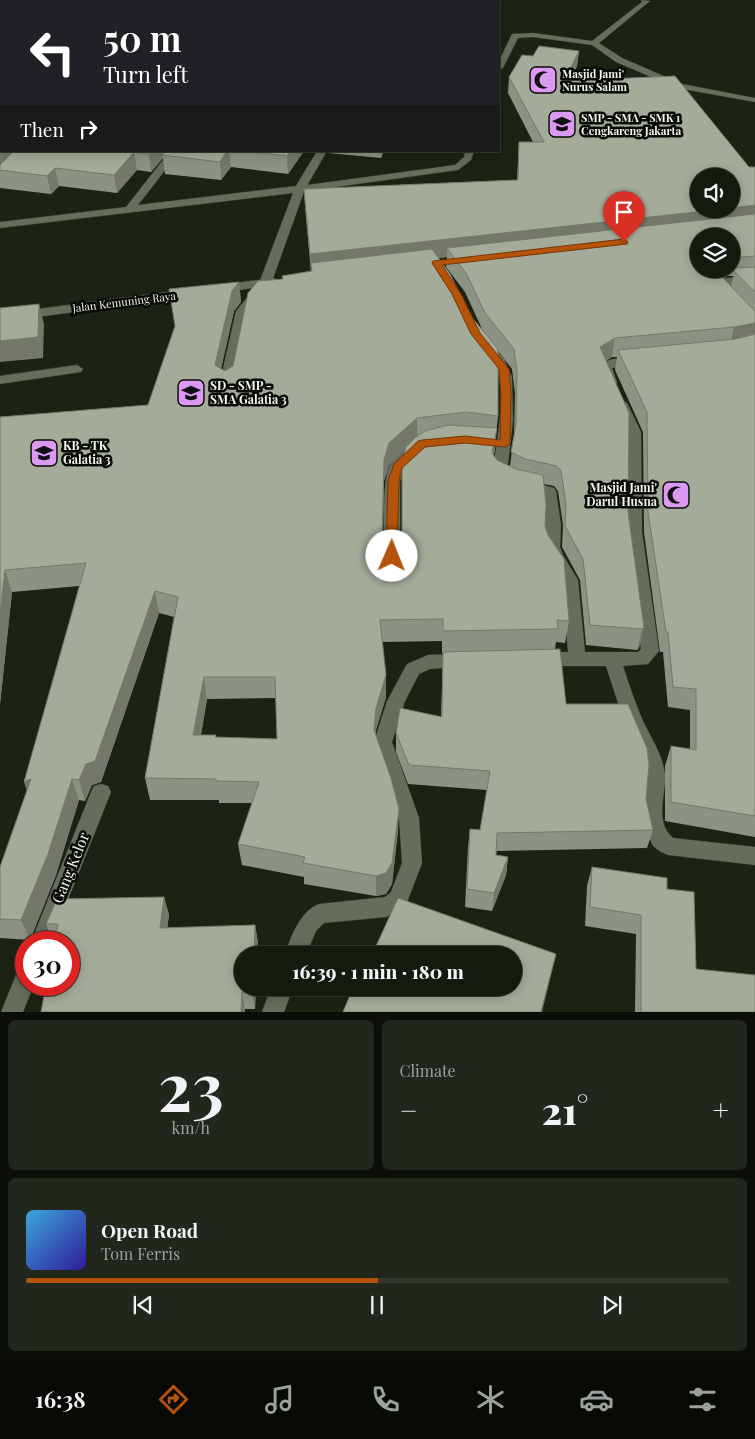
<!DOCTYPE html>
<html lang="en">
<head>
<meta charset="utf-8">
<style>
  body { margin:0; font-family:"Playfair Display",serif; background:#22271d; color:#f1f3f6; height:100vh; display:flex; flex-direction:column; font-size:19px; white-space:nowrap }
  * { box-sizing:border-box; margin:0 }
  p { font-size:16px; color:#9da19e }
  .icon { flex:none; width:28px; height:28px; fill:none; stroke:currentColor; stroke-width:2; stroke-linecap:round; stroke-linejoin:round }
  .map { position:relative; height:1012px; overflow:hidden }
  .sheet { display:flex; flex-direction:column; gap:8px; padding:8px; background:#0c0e08; flex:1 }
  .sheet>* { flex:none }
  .guide { position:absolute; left:0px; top:0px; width:500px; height:152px; box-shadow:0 2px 12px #0003,0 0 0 1px #34382f; background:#202124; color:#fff; overflow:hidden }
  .buttons { position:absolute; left:690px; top:168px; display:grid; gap:10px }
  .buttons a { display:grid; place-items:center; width:50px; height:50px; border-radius:50%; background:#151a0f; box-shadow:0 2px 12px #0003,0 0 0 1px #34382f; font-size:25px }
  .speed { position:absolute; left:15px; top:931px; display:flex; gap:10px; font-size:25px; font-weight:700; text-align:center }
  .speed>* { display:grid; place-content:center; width:65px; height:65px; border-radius:50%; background:#151a0f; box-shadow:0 2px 12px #0003,0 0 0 1px #34382f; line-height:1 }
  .speed .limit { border:8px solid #d22; background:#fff; color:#111 }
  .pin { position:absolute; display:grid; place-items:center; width:42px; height:42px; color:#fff; margin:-51px -21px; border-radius:50% 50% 50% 0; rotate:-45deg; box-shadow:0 0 5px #0007 }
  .pin .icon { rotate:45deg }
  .me { position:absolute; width:55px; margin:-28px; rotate:1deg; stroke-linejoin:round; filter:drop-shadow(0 0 4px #0008) }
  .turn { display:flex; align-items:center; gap:18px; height:105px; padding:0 20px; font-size:22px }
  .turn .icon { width:65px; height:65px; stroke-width:2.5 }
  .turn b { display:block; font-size:35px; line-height:42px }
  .then { display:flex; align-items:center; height:48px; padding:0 20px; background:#0003; gap:10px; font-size:19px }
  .big { font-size:38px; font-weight:800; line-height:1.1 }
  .sheet .widget { flex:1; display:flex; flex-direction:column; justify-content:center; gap:8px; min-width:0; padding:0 18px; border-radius:8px; background:#22271d }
  .sheet .dial { align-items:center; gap:0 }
  .dial b { font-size:65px; line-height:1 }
  .song { display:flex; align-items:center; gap:15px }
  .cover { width:60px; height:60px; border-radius:8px; background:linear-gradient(135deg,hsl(200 70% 55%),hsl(250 70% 35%)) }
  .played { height:5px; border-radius:2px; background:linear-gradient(90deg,#b45309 50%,#34382f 50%) }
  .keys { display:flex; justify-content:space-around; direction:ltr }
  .heat { display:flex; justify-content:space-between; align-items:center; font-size:28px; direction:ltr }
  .sheet .tiles { flex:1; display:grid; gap:8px; grid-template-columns:1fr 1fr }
  .widget:last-child { grid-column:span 2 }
  .trip { position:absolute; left:234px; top:946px; width:288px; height:50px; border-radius:25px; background:#151a0f; box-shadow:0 2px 12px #0003,0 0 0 1px #34382f; font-weight:800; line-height:50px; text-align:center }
  .tab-bar { display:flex; height:80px; justify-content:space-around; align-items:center; background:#080a06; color:#9da19e }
  .tab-bar .icon { width:35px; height:35px }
  .tab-bar .current { color:#b45309 }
  .tab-bar b { font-size:22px; color:#f1f3f6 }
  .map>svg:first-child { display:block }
</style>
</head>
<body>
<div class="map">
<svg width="755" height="1012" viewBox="0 0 755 1012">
  <rect width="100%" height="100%" fill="#1c2214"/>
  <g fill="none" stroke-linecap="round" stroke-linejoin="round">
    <g stroke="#363a31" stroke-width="1">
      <path id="service" d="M 641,0 L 650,1 L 599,43 L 622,58 L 682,84 L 755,98 L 755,102 L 677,88 L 616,62 L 592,45 L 533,37 L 518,38 L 503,68 L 499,70 L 499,61 L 512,34 L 533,33 L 592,41 L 642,2 Z
        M 465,151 L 474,151 L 471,160 L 458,170 L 300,192 L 295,189 L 300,186 L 455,165 L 464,157 Z
        M 77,365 L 83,369 L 81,372 L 0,384 L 0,376 Z"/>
    </g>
    <g stroke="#363a31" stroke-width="1">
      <path id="minor" d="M 170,151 L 180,151 L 138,205 L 296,186 L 317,151 L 327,151 L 305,189 L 271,284 L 248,312 L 233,386 L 226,390 L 219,386 L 236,311 L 259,283 L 293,193 L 0,228 L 0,222 L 126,207 Z
        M 755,276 L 755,284 L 730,285 L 728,287 L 728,290 L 755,319 L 755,330 L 751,329 L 716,291 L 716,286 L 723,280 L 727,278 Z
        M 486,342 L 490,343 L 504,359 L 512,377 L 513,420 L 507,473 L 512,478 L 510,481 C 503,483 496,481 492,475 C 496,449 507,391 496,367 C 493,360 485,353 480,346 Z
        M 635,357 L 640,358 L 641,361 L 640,364 L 612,368 L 617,382 L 615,385 L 605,385 L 599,367 C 607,357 623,358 635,357 Z
        M 620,399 L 627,403 L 641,432 L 642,532 L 659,651 L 648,664 L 623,666 C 629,684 635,703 643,721 C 651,738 663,755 665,775 C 666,795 654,822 673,838 L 755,847 L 755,865 L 668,855 L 661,852 L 653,846 L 646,831 L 643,813 L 646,783 L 644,766 L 619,706 L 606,666 L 541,666 L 535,664 L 532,659 L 535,654 L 541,652 L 568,652 L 562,580 L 547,556 L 544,547 L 545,525 L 542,494 L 521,488 L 519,485 L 521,482 L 526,480 L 554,488 L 556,491 L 561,525 L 560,547 L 563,555 L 578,580 L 585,652 L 638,652 L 641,649 L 626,532 L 627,432 L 613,403 Z
        M 418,444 L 423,445 L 425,448 L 404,468 L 400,481 L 400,556 L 398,560 L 392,562 L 386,560 L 384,556 C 385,534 381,483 390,465 C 395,457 410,446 418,444 Z
        M 461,654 L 467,656 L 470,661 L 467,666 L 430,669 L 419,674 L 405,701 L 392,742 L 419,818 L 422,863 L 406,905 L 402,910 L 386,917 L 324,923 L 316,931 L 306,955 L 284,955 C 292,936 299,912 319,904 L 385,897 L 391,892 L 402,863 L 399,818 L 374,742 L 387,701 L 407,664 L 428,655 Z
        M 101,784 L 108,786 L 111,792 L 51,942 L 31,942 L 91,792 L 94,786 Z
        M 26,967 L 26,985 L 34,985 L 23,1012 L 1,1012 L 18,970 Z
        M 271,988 L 293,988 L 284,1012 L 262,1012 Z"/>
    </g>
    <g stroke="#363a31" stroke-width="1">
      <path id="tertiary" d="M 274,278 L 280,282 L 278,284 L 220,293 L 214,289 L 220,285 Z
        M 190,289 L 196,293 L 194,296 L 0,322 L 0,314 Z"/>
    </g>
    <use href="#service" fill="#666d5c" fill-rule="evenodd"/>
    <use href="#minor" fill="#666d5c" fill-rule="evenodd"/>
    <use href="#tertiary" fill="#666d5c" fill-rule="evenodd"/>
  </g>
  <path fill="#8d9384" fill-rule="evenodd" d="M 0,0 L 466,0 L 464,1 L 1,1 L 1,151 L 304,151 L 288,174 L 231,167 L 221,180 L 165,174 L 163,158 L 151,172 L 137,170 L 117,193 L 59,186 L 51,194 L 0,188 Z
    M 579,51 L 577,66 L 570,81 L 749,167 L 755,167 L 755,837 L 665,821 L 665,766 L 671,746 L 690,749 L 690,710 L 668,707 L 663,652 L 660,652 L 644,532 L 643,432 L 615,370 L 617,357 L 612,357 L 606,361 L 628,512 L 644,628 L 639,648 L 637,650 L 586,645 L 580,580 L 562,547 L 563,525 L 558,491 L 554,486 L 544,484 L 545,526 L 569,621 L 565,643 L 556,642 L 555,649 L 566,704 L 646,799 L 653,830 L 647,848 L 496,851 L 496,855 L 508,857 L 506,875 L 492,911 L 465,907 L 468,847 L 470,829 L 480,830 L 487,790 L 408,784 L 396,752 L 396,733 L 441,717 L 443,653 L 442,653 L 442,641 L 382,642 L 386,697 L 376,730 L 376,735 L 398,830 L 392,884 L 386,894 L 376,896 L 304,884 L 304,877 L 242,865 L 238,844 L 252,803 L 219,803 L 219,800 L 150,800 L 145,778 L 174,617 L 159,613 L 101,782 L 92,785 L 85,801 L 79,800 L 56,875 L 30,940 L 0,938 L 0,867 L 27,790 L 79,586 L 12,592 L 0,704 L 0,417 L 148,405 L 239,282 L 241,302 L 234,311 L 221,369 L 225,371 L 233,366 L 282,279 L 282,276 L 311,272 L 305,206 L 304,189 L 517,180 L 519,142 L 533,142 L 508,93 L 509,77 L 533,56 ZM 731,236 L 731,269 L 699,269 ZM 447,257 L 446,267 L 465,292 L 483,331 L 470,315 L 439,258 ZM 727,276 L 733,276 L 731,286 L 724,279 ZM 498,351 L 512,369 L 515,393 L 514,435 L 510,466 L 497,460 L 494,455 L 498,416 ZM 405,449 L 402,536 L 399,540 L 393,542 L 386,540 L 383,536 L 384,481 L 389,465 ZM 276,698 L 277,739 L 216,737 L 216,735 L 201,735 L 207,699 Z
    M 328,151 L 384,151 L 381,158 L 328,153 Z
    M 592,867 L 667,889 L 696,969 L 755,1012 L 635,1012 L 636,934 L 585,926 L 587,886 Z
    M 164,897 L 169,915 L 167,928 L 255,925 L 258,943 L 255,1009 L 245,1009 L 53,942 L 46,924 Z"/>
  <path fill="#73786b" d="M 385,0 L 392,0 L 392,1 L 384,1 Z
    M 448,0 L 466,0 L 464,1 L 448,1 Z
    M 579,51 L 577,66 L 563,97 L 564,81 Z
    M 1,147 L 1,151 L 19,151 L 0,170 L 0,148 Z
    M 151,151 L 168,151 L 162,155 L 163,158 L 151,172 L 149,154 Z
    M 227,151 L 229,151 L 231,167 L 221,180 L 220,162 Z
    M 291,151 L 304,151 L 288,174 L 287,156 Z
    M 381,151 L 384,151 L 381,158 Z
    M 134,152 L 137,170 L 117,193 L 114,175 Z
    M 55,168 L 59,186 L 51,194 L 47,176 Z
    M 755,205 L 755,223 L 447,248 L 447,257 L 312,273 L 311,263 L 311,273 L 310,254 L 724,209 L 731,209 L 731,208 Z
    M 718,269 L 729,269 L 727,276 L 714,286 Z
    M 239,282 L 241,302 L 234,311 L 217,386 L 215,365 L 232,291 Z
    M 39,304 L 44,324 L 43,358 L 0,362 L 0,341 Z
    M 755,323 L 755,341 L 730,346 L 734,327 Z
    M 615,338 L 612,357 L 597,366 L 600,347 Z
    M 417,418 L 417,439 L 389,465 L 384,481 L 382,557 L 384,460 L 389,443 Z
    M 497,428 L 495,449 L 490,475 L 492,453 Z
    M 5,570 L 12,592 L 0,704 L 0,614 Z
    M 155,591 L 159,613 L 101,782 L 92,785 L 85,801 L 79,780 Z
    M 644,628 L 639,648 L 637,650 L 642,629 Z
    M 386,675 L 386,697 L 376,730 L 374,752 L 374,730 L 376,708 Z
    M 204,677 L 207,699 L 197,756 L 193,735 Z
    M 31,779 L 31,803 L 24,782 Z
    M 72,779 L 79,800 L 56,875 L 30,940 L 21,920 Z
    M 399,809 L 398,830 L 392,884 L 386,894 L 376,896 L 376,876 Z
    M 508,857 L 506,875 L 492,911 L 494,893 Z
    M 164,897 L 169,915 L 165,946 L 160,928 Z
    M 255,925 L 258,943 L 257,955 L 254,955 Z
    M 556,954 L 542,1012 L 541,1012 Z
    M 252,988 L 256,988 L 255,1009 L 252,992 Z
    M 242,992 L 245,1009 L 245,1012 L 241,1012 Z"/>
  <path fill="#a4ab99" stroke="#73786b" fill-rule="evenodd" d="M 0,0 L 220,0 L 218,1 L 1,1 L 1,147 L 0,148 Z
    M 225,0 L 385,0 L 384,1 L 239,1 Z
    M 539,46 L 579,51 L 564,81 L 675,76 L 749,167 L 755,167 L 755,205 L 731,208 L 731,176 L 699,176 L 699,209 L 724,209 L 310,254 L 304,189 L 518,180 L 519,142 L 544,142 L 509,77 L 522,55 L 533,56 Z
    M 14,151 L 151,151 L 149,154 L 134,152 L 114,175 L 55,168 L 47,176 L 0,170 L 0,165 Z
    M 166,151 L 227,151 L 220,162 L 162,155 Z
    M 246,151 L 291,151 L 287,156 Z
    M 755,214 L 755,256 L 731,258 L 731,236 L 699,236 L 699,269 L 718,269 L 719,274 L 755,311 L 755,323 L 734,327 L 615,338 L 600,347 L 629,413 L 628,512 L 644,628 L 642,629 L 590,625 L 583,559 L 565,526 L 566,504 L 561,471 L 557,466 L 525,459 L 511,452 L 516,424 L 517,373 L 514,349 L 485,313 L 466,273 L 447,248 Z
    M 432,249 L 450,274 L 470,315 L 498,349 L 498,416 L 466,412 L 417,418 L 389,443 L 384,460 L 382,535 L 386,540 L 393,542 L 399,540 L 402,535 L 402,462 L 406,447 L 415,438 L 425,431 L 448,425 L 497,428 L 492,453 L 497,460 L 516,469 L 543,475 L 546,504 L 545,526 L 548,535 L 564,559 L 569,621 L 557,620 L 558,629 L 443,631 L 443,619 L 380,620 L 386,675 L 376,708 L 374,730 L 391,778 L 399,809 L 392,863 L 386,873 L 376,876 L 303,863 L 305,857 L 238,844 L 259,782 L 216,781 L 216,779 L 145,778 L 178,597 L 155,591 L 95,761 L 86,764 L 79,780 L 72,779 L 48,854 L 21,920 L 0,919 L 0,867 L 31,779 L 24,782 L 86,563 L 5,570 L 0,614 L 0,417 L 148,405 L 175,326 L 169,289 L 239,282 L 232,291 L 215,365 L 225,371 L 233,366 L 248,293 L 258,281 L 283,279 L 282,276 L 312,271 L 311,263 ZM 204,677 L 275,677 L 277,739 L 215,737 L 216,735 L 193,735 Z
    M 755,267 L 755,292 L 734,271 L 735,268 Z
    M 39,304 L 38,337 L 0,341 L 0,308 Z
    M 755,334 L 755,816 L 671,802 L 671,746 L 696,750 L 696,689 L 673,687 L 668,632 L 666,632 L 648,512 L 647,412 L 618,350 L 735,339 Z
    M 560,649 L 566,704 L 628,704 L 647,748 L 649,765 L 646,799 L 653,830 L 497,833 L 496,855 L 508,857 L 494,893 L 467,889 L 470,829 L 480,830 L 490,771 L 409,765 L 396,733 L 400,708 L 442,717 L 443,652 Z
    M 592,867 L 667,878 L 667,889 L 694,892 L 696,969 L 755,975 L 755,1012 L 641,1012 L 641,915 L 590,907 Z
    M 164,897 L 160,928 L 255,925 L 254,955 L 242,955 L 242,988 L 252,988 L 252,992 L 242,992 L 241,1012 L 41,1012 L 46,985 L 69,985 L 69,942 L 54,942 L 58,924 L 46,924 L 57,899 Z
    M 398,898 L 556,954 L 541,1012 L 343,1012 L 353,988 L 512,988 L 512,955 L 372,955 Z"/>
  <path fill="#b45309" stroke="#753606" d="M 624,239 L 628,242 L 627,244 L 442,265 L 461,294 L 480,333 L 509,369 L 511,393 L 510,444 L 505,447 L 465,443 L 425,447 L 402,468 L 399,481 L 397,556 L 392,560 L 387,559 L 386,556 L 388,481 L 394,464 L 418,441 L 422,440 L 465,436 L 500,440 L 501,393 L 499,369 L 471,334 L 452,294 L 432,263 L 433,261 Z"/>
  <defs>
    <g id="mosque-square" transform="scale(1.4375)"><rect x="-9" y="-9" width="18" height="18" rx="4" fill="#dc99f4" stroke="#080a05"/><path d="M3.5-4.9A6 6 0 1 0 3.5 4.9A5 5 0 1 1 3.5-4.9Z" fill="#111"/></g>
    <g id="school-square" transform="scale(1.4375)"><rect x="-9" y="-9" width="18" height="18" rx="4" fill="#dc99f4" stroke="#080a05"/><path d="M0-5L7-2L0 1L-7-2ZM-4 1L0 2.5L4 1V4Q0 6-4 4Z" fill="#111"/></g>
  </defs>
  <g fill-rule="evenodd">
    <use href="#mosque-square" x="543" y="80"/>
    <use href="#school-square" x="562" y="124"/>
    <use href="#school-square" x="191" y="393"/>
    <use href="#school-square" x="44" y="453"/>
    <use href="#mosque-square" x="676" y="495"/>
  </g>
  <g text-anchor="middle" stroke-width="5" stroke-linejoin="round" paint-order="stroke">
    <g font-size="11" font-weight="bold" fill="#f1f5eb" stroke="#080a05" text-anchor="start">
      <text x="562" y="78">Masjid Jami'<tspan x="562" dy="13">Nurus Salam</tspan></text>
      <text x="581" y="122">SMP - SMA - SMK 1<tspan x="581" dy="13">Cengkareng Jakarta</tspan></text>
    </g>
    <g font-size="11" fill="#f1f5eb" stroke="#080a05">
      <text transform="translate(124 302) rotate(-7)" y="4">Jalan Kemuning Raya</text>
    </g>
    <g font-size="12" font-weight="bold" fill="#f1f5eb" stroke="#080a05" text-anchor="start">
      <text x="210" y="390">SD - SMP -<tspan x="210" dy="14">SMA Galatia 3</tspan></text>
      <text x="63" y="450">KB - TK<tspan x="63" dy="14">Galatia 3</tspan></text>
      <text x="657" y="492" text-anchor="end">Masjid Jami'<tspan x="657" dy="14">Darul Husna</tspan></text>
    </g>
    <g font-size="15" fill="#f1f5eb" stroke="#080a05">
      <text transform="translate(71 868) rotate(-68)" y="5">Gang Kelor</text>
    </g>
  </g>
</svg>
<div class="buttons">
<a><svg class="icon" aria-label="sound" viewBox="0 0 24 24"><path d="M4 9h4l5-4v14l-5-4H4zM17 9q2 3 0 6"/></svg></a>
<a><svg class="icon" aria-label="layers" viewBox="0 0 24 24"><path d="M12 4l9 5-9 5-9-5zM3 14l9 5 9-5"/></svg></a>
</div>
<div class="speed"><div class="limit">30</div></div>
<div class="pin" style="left:624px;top:242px;background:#d93025"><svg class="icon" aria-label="arrive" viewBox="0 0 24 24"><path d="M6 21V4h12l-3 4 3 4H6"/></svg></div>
<svg class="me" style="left:392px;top:556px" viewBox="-20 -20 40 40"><circle r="19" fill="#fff"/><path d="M0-13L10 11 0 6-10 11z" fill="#b45309"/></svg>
<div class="trip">16:39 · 1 min · 180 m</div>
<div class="guide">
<div class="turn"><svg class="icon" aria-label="left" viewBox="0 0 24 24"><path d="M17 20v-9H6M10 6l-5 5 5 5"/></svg><div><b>50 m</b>Turn left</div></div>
<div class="then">Then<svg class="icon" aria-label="right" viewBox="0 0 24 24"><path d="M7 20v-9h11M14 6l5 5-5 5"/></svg></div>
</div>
</div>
<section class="sheet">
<div class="tiles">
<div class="widget dial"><b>23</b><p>km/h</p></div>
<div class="widget"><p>Climate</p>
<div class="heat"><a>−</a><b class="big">21°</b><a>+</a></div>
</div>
<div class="widget">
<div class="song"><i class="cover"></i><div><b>Open Road</b><p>Tom Ferris</p></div></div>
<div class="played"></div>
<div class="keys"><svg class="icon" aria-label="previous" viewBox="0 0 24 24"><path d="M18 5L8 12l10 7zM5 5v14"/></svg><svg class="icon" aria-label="pause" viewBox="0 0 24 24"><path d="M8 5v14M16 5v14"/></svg><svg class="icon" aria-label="next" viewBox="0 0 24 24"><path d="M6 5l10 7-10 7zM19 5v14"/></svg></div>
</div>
</div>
</section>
<nav class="tab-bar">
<b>16:38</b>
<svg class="icon current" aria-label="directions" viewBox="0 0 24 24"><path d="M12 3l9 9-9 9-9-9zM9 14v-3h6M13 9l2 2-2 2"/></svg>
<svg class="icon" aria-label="music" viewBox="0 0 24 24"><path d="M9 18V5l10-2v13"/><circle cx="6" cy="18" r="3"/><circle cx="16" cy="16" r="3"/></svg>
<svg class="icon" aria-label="phone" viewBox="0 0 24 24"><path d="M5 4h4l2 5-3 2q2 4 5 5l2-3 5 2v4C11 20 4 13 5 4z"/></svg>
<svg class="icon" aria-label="climate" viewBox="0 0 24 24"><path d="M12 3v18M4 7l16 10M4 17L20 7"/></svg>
<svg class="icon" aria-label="car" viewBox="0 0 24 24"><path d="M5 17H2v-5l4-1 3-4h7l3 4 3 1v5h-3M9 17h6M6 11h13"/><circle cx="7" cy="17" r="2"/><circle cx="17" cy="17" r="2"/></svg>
<svg class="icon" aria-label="filters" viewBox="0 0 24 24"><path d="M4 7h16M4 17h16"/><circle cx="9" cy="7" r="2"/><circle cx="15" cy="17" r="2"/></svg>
</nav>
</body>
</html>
